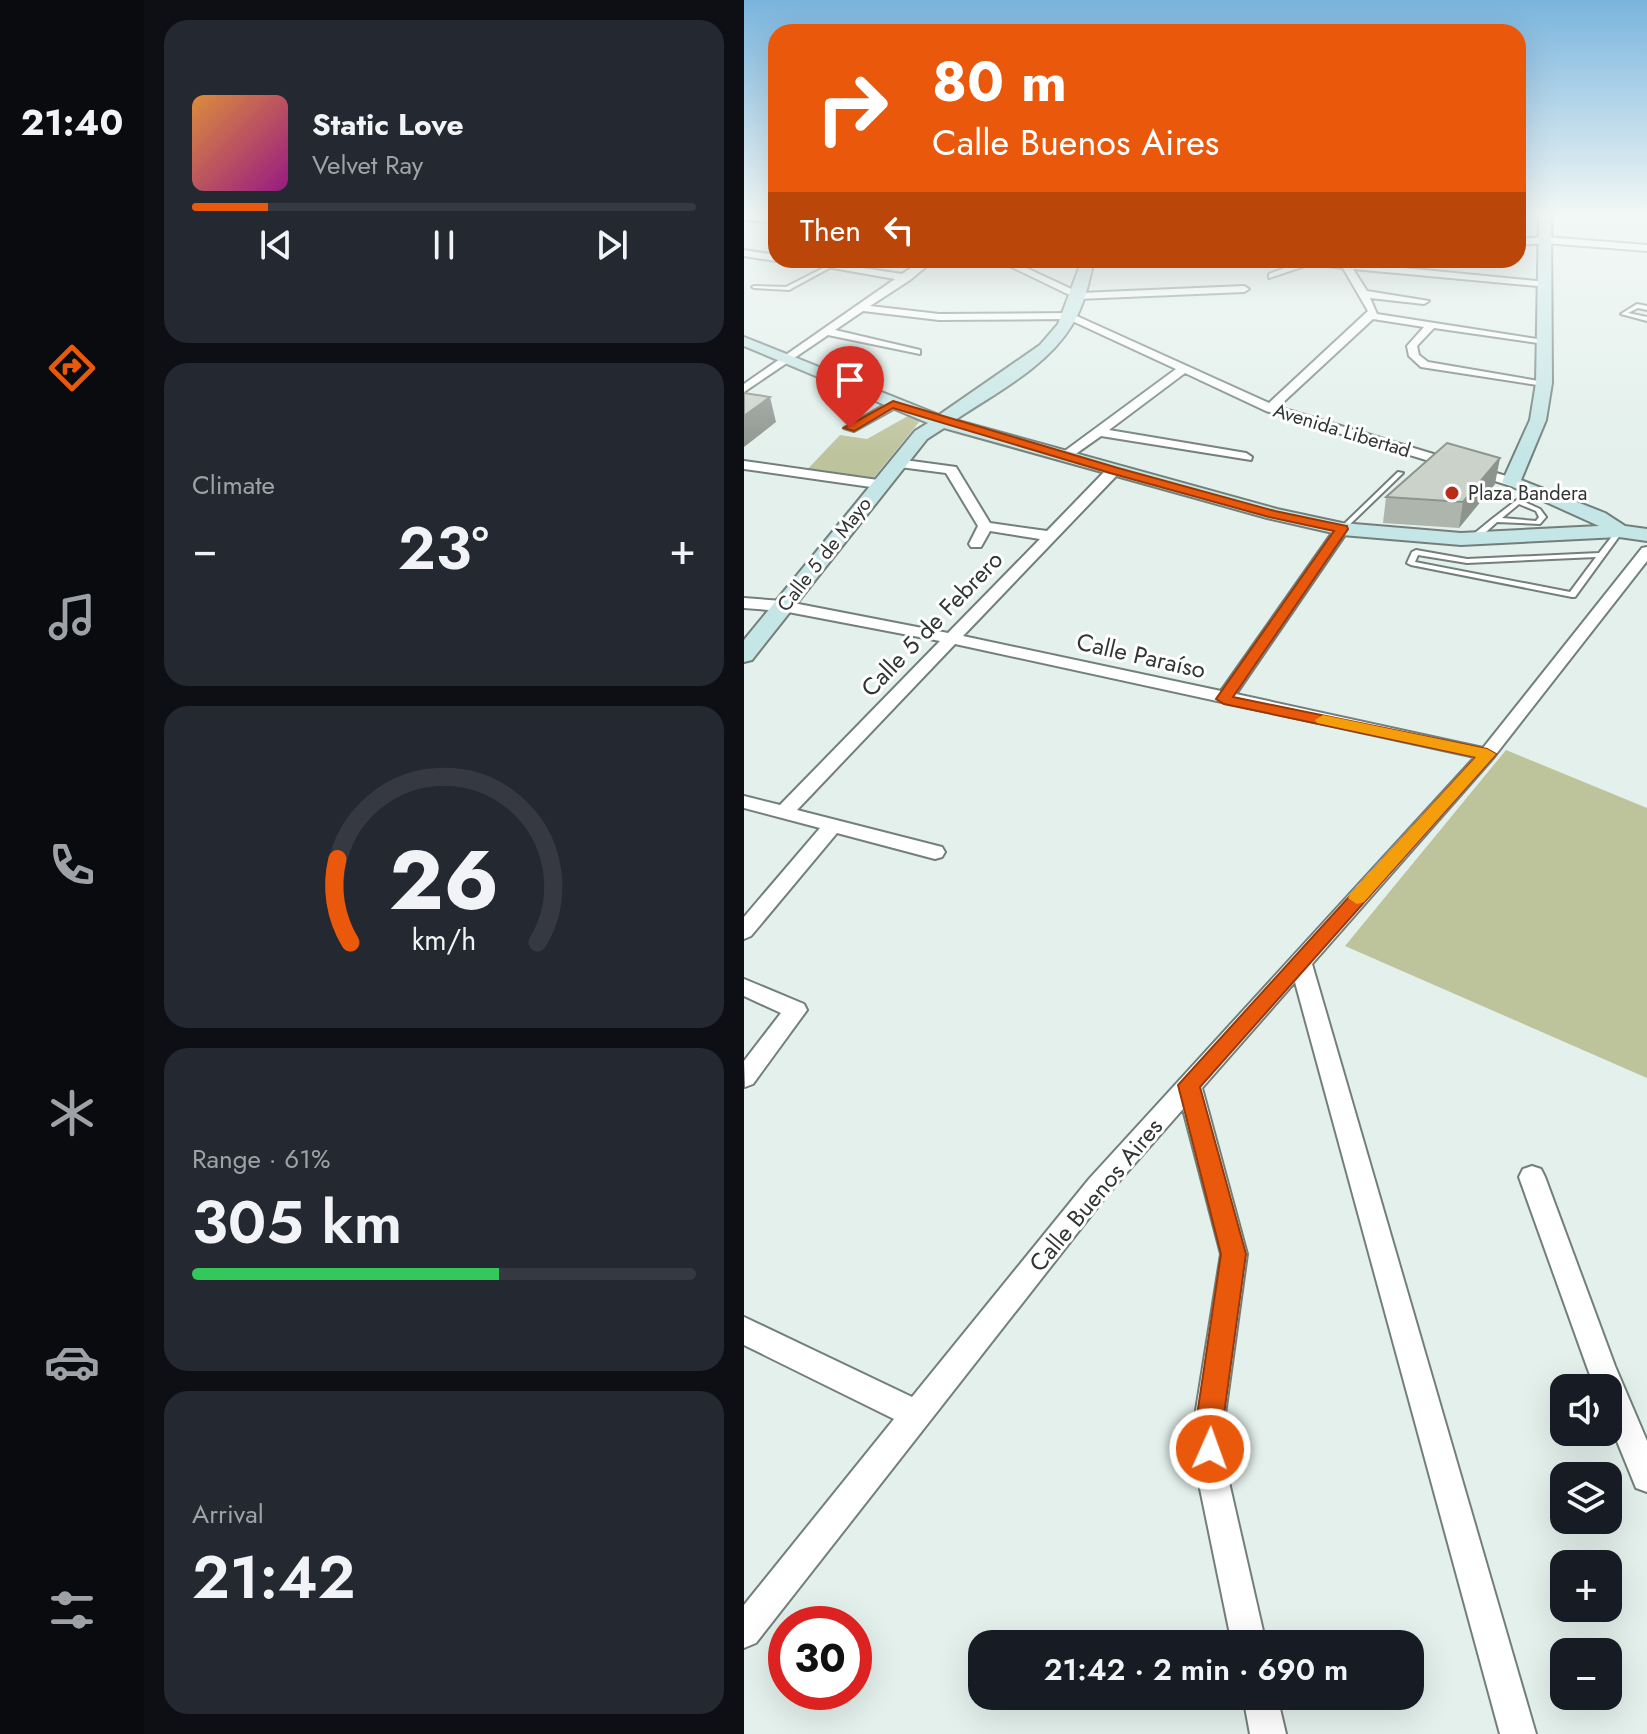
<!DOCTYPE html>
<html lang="en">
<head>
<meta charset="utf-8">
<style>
  body { margin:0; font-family:Jost,sans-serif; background:#242831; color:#f1f3f6; height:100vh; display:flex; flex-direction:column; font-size:30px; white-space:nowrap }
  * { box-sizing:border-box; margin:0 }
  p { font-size:26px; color:#9ea1a6 }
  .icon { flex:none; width:44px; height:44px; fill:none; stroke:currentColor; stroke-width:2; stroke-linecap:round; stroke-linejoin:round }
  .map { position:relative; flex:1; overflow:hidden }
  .side { display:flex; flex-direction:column; gap:20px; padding:20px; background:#0d0f14; width:600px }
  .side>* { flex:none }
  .guide { position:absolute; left:24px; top:24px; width:758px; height:244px; border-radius:24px; box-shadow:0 8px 32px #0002; background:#ea580c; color:#fff; overflow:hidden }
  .tools { position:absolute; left:806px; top:1374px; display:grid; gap:16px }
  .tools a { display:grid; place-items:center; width:72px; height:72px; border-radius:16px; background:#171b24; box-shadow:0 8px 32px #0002; font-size:40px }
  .speed { position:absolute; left:24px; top:1606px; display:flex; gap:16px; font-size:40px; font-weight:700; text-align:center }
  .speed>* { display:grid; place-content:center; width:104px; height:104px; border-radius:50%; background:#171b24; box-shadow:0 8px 32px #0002; line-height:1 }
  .speed .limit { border:12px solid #d22; background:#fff; color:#111 }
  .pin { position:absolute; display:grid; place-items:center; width:68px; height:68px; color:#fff; margin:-82px -34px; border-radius:50% 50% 50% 0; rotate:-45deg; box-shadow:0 0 8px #0007 }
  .pin .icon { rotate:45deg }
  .me { position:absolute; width:88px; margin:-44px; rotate:2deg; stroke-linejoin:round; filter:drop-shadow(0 0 6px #0008) }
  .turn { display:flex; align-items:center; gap:28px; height:168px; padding:0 32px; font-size:36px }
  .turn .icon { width:104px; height:104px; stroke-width:2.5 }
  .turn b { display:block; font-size:56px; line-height:68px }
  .then { display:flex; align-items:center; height:76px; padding:0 32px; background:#0003; gap:16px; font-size:30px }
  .big { font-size:60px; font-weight:600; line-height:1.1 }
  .side .widget { flex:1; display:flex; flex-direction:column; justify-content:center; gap:12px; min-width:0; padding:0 28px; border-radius:24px; background:#242831 }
  .side .dial { align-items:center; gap:0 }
  .dial svg { height:208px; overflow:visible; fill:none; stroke:#363941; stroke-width:7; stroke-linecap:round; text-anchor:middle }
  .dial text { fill:#f1f3f6; stroke:none }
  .song { display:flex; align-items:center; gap:24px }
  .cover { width:96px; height:96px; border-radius:12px; background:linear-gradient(135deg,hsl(30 70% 55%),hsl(310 70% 35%)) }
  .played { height:8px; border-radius:4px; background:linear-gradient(90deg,#ea580c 15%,#363941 15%) }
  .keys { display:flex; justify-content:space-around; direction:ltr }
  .heat { display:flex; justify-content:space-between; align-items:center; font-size:44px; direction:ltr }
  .charge { height:12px; border-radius:6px; background:linear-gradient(90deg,#34c759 61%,#363941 0) }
  .trip { position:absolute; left:224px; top:1630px; width:456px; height:80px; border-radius:24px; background:#171b24; box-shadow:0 8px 32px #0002; font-weight:600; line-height:80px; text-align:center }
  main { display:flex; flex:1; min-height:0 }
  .tabs { display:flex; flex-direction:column; width:144px; justify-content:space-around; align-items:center; background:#090b0e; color:#9ea1a6 }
  .tabs .icon { width:56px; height:56px }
  .tabs .on { color:#ea580c }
  .tabs b { font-size:36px; color:#f1f3f6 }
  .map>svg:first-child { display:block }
</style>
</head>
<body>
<main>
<nav class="tabs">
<b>21:40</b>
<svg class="icon on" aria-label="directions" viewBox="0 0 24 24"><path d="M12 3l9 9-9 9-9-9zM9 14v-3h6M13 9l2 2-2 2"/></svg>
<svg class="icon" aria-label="music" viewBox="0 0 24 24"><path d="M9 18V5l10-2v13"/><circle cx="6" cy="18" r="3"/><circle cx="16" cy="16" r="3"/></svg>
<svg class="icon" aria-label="phone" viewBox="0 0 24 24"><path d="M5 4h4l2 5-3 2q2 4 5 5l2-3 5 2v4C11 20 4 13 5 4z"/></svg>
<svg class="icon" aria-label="climate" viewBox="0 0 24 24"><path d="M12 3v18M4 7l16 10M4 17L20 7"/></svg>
<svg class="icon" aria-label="car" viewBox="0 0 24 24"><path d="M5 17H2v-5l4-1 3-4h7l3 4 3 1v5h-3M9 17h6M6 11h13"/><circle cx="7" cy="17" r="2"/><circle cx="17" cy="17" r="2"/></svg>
<svg class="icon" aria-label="filters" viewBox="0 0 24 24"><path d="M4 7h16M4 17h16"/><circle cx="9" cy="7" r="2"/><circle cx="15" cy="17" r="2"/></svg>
</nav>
<section class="side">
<div class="widget">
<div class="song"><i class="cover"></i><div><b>Static Love</b><p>Velvet Ray</p></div></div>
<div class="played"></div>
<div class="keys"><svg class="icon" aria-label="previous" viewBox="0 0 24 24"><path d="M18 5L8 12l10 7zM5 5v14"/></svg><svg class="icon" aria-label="pause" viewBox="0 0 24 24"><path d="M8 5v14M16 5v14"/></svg><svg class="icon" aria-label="next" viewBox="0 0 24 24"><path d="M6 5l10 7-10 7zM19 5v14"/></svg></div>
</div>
<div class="widget"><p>Climate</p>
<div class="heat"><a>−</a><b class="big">23°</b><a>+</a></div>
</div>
<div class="widget dial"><svg viewBox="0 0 100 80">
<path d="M14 69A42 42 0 1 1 86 69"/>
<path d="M14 69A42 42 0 0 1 9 37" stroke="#ea580c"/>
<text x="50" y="56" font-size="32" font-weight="700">26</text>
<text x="50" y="72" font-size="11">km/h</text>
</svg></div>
<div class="widget"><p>Range · 61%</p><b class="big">305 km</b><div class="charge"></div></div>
<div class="widget"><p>Arrival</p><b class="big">21:42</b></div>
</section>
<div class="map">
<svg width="903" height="1734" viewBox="0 0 903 1734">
  <rect width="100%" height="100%" fill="#e3f0eb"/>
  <path fill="#bdc39b" d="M 164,416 L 176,421 L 127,481 L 60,473 L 96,435 L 123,439 Z
    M 762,750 L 903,808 L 903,1078 L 601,946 Z"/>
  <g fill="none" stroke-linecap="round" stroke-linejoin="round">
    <g stroke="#737f7a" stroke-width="4">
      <path id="lane" d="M 85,265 L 89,266 L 45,290 L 10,288 L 8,287 L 10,286 L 42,287 Z
        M 893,304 L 903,306 L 903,310 L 894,308 L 884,313 L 903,317 L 903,321 L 877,314 Z
        M 654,472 L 659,473 L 600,530 L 596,530 L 596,528 Z
        M 774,499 L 796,509 L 802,517 L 796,524 L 753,522 L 732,541 L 726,541 L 726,537 L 748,519 ZM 775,504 L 792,511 L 795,517 L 792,521 L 758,518 Z
        M 873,530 L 879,531 L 831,597 L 828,597 L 667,565 L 663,563 L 668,552 L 672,550 L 723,559 L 855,553 ZM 674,555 L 723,563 L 852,557 L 826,592 L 671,562 Z"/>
    </g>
    <g stroke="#737f7a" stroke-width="4">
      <path id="street" d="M 0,214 L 32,217 L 32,223 L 0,220 Z
        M 802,237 L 903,245 L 903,251 L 802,243 L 774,245 L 774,239 Z
        M 0,250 L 32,255 L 32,260 L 35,260 L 32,261 L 0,256 Z
        M 43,260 L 66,260 L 158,274 L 179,260 L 190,260 L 166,280 L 126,306 L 195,314 L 326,313 L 525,403 L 624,311 L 599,268 L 567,264 L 525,278 L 525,274 L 554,263 L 546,260 L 610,260 L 609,263 L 802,282 L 805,287 L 609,269 L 623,291 L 685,301 L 680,304 L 626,298 L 633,314 L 806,341 L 801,344 L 690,328 L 673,346 L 675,355 L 684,362 L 806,383 L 800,386 L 677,367 L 665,356 L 663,346 L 680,327 L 629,319 L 534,407 L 772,479 L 772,485 L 767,486 L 522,411 L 441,373 L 365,430 L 502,453 L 508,457 L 507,460 L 357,436 L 323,460 L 317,456 L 318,453 L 432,369 L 324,319 L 195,320 L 119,311 L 91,330 L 176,350 L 176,354 L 84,335 L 0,392 L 0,384 L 151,279 Z
        M 253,260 L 265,260 L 336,293 L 500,286 L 505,289 L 500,292 L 334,299 Z
        M 455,260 L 465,260 L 458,265 Z
        M 149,400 L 155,404 L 153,407 L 110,431 L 100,428 Z
        M 153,459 L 212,467 L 246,523 L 303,531 L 365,467 L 375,467 L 375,473 L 219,636 L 477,691 L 593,526 L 603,526 L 605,529 L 492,694 L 739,748 L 898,548 L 903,547 L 903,561 L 749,758 L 568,964 L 792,1734 L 756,1734 L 551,982 L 458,1088 L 503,1254 L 479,1429 L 482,1469 L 522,1644 L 488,1644 L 452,1469 L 449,1429 L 477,1254 L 439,1109 L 363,1195 L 12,1643 L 0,1648 L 0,1605 L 150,1419 L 0,1345 L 0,1317 L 168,1397 L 345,1179 L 731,757 L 211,644 L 53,810 L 198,847 L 201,852 L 198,857 L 191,859 L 93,833 L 7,936 L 0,939 L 0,917 L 76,828 L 0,808 L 0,796 L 36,805 L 196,641 L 39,611 L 0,608 L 0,598 L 39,601 L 204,633 L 296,539 L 246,531 L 237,547 L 227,547 L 225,544 L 234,526 L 202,473 L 148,466 L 147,463 Z
        M 0,461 L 134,480 L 141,484 L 134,488 L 0,469 Z
        M 0,979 L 60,1004 L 63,1010 L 9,1084 L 1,1087 L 0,1061 L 37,1013 L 0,996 Z
        M 788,1166 L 797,1169 L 801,1177 L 871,1366 L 903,1441 L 903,1492 L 892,1488 L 864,1419 L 864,1388 L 851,1388 L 843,1367 L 775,1177 L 779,1169 Z
        M 499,1696 L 533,1696 L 542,1734 L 506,1734 Z"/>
    </g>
    <g stroke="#737f7a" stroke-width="4">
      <path id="secondary" d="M 795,213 L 807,213 L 808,383 L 802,420 L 777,480 L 861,513 L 881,526 L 903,529 L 903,541 L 875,537 L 717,545 L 598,535 L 523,518 L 200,428 L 183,439 L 8,660 L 0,662 L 0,640 L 171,431 L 184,423 L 0,346 L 0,337 L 195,415 L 296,345 L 314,324 L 338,260 L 350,260 C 345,282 340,306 328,325 C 303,367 250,394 211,420 L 533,509 L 598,523 L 717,533 L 855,526 L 758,482 L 786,420 L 792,383 Z"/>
    </g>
    <use href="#lane" fill="#fff" fill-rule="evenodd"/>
    <use href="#street" fill="#fff" fill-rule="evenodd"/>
    <use href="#secondary" fill="#c5e6e6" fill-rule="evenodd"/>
  </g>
  <path fill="#aeb5ad" d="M 751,484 L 715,528 L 639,523 L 642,497 Z"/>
  <path fill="#8d938d" d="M 26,397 L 32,422 L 0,447 L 0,416 Z
    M 756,458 L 751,484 L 715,528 L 719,502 Z"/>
  <path fill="#cad2c9" stroke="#8d938d" stroke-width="2" d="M 0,393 L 26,397 L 0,416 Z
    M 703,443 L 756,458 L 719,502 L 642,497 Z"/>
  <linearGradient id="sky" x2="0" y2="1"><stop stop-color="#79b4dd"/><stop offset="0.47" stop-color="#f2f8f6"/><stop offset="1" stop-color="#f2f8f6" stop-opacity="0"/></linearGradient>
  <rect width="903" height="456" fill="url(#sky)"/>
  <path fill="#ea580c" stroke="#983908" stroke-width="2" d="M 149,401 L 374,468 L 531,511 L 603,526 L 604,529 L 489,697 L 743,749 L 752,754 L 456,1087 L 502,1254 L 478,1429 L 479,1449 L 475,1459 L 466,1463 L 456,1459 L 451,1429 L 477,1254 L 434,1085 L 732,757 L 480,704 L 472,699 L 590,531 L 525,517 L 366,473 L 149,408 L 110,431 L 100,428 Z"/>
  <path fill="#f59e0b" d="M 579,715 L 743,749 L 752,754 L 620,902 L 613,904 L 604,898 L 607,893 L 732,757 L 573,723 L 571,720 Z"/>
  <circle fill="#b92c1a" stroke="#fff" stroke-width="3" cx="708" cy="493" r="8"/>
  <g text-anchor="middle" stroke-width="6" stroke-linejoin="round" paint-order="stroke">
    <g font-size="20" fill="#313634" stroke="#fff">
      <text transform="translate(598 430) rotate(17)" y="7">Avenida Libertad</text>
      <text transform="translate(80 554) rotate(-52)" y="7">Calle 5 de Mayo</text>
    </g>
    <g font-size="20" fill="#313634" stroke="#fff" text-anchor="start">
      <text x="724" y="500">Plaza Bandera</text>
    </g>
    <g font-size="24" fill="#313634" stroke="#fff">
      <text transform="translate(188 624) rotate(-46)" y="8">Calle 5 de Febrero</text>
      <text transform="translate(397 656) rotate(13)" y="8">Calle Paraíso</text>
      <text transform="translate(352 1195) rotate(-50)" y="8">Calle Buenos Aires</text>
    </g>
  </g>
</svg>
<div class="tools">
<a><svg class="icon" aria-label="sound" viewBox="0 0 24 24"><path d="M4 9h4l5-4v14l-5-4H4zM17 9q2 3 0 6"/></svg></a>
<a><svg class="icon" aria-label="layers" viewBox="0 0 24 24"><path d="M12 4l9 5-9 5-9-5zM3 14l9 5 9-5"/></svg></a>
<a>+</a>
<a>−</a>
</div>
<div class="speed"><div class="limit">30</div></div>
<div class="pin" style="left:106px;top:428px;background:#d93025"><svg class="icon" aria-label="arrive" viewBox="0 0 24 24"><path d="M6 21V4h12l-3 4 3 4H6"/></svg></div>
<svg class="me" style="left:466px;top:1449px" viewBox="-20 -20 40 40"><circle r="17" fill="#ea580c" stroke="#fff" stroke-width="3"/><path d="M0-11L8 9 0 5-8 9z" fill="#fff"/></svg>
<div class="trip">21:42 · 2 min · 690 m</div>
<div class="guide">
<div class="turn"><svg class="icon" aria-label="right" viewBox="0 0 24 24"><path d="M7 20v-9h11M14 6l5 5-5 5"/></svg><div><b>80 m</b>Calle Buenos Aires</div></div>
<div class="then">Then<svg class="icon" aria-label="left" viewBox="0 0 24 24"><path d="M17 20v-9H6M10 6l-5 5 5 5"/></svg></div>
</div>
</div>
</main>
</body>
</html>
